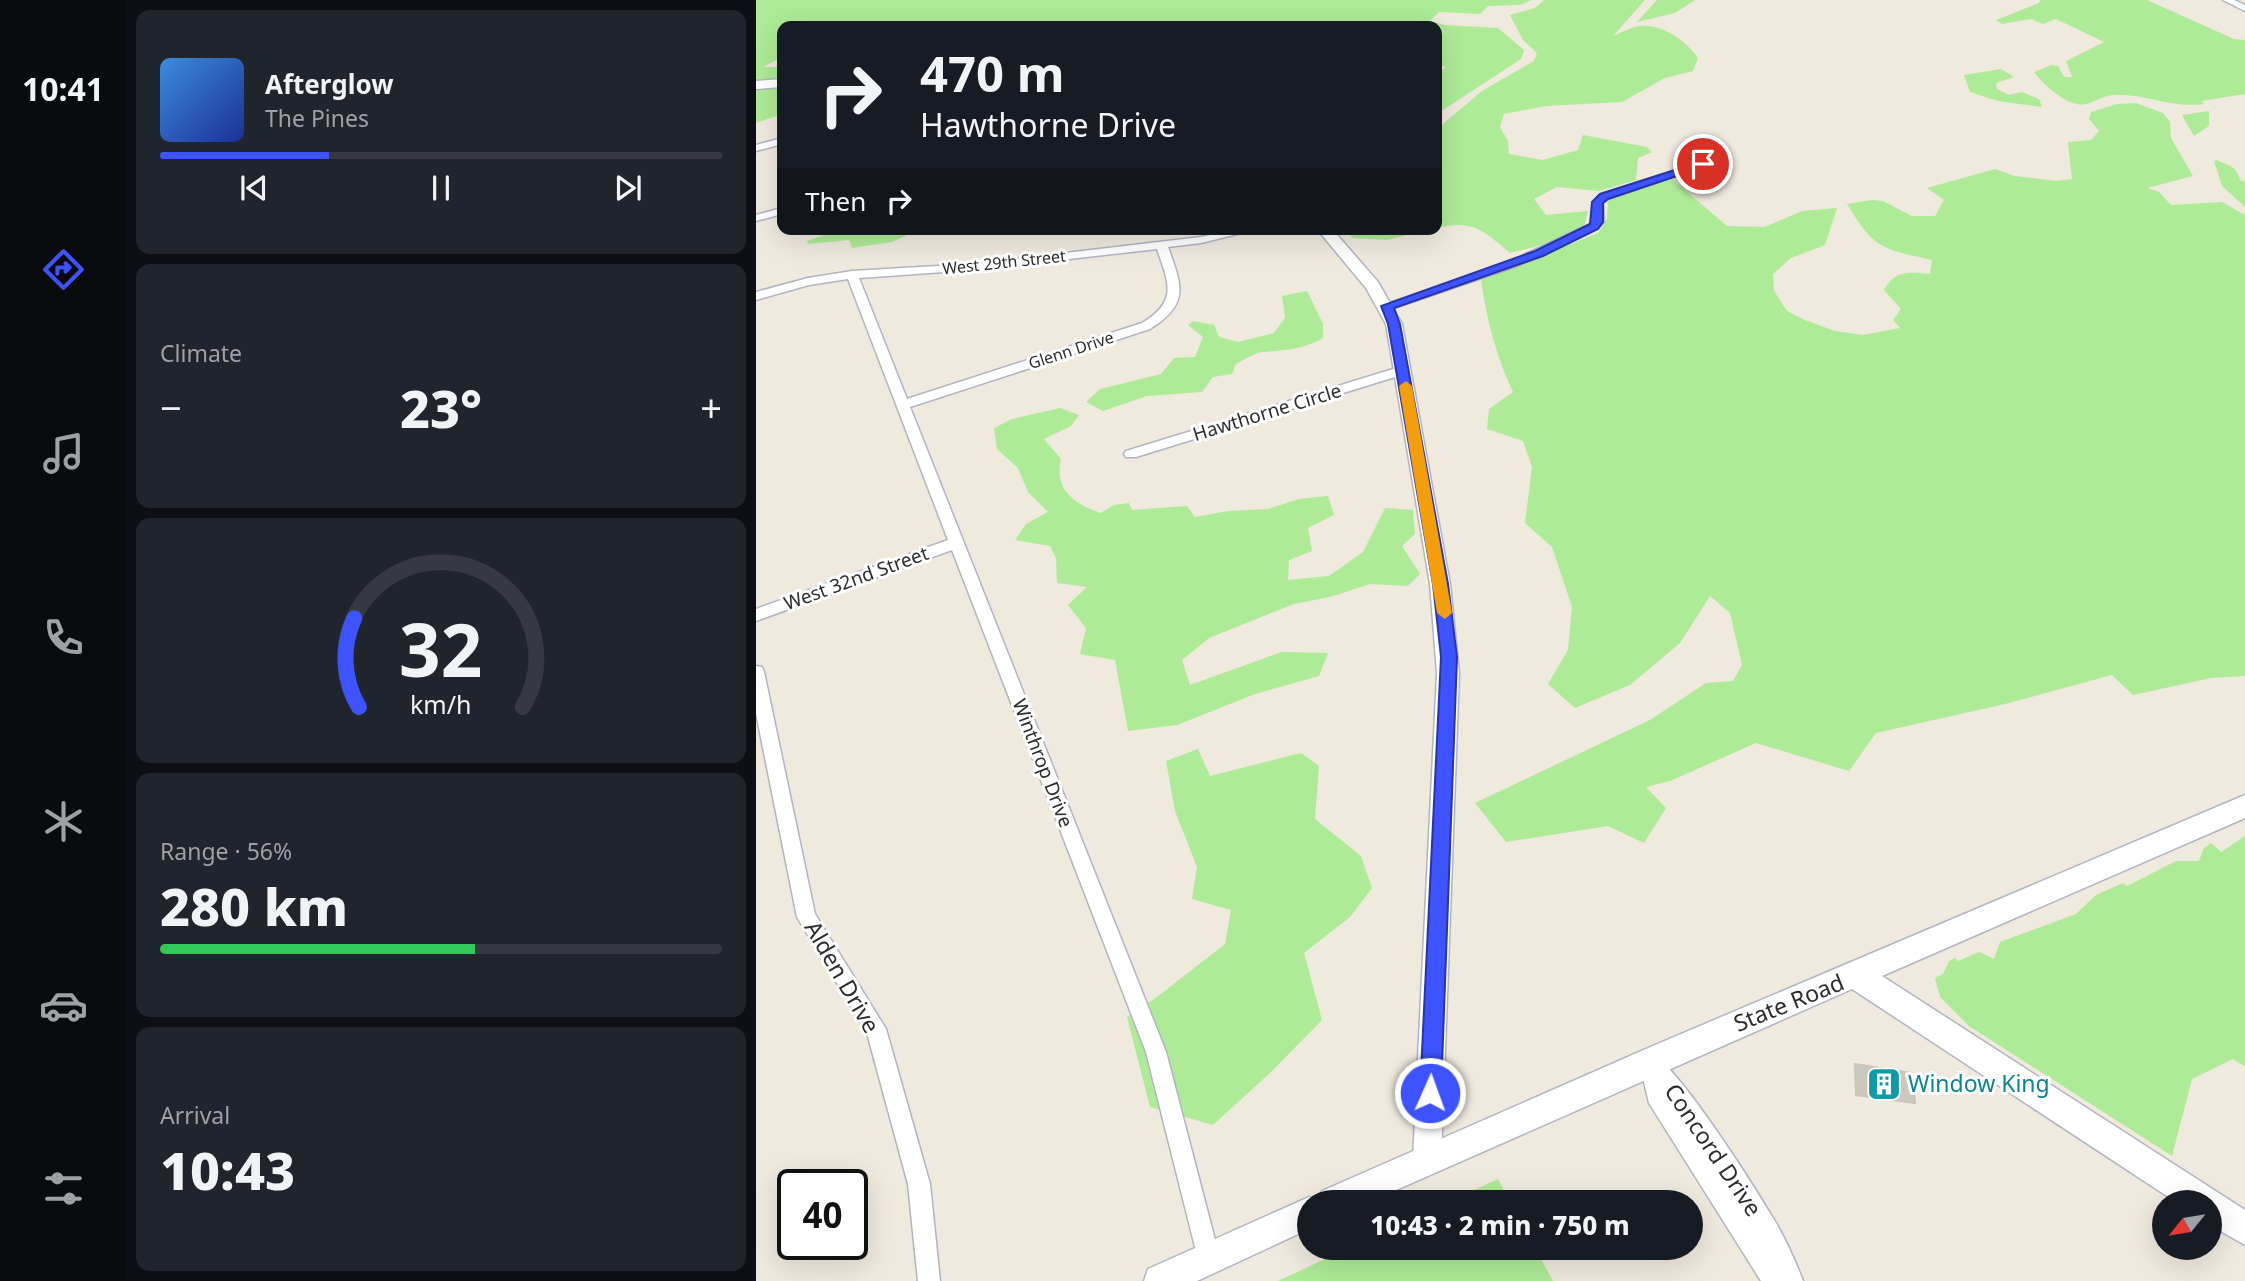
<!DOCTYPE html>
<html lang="en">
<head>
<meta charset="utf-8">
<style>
  body { margin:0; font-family:"Noto Sans",sans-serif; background:#20242c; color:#f1f3f6; height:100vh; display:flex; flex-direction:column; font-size:26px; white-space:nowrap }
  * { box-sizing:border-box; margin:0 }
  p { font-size:23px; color:#9ea1a6 }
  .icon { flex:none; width:38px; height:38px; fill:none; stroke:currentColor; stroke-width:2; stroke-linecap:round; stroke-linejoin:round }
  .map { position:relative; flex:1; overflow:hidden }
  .drawer { display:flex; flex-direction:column; gap:10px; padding:10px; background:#0d0f14; width:630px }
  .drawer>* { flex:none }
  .hud { position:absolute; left:21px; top:21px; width:665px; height:214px; border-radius:14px; box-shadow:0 7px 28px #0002; background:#171b24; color:#f1f3f6; overflow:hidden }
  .needle { width:46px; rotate:240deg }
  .controls { position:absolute; left:1396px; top:1190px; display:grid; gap:14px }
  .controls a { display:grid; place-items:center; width:70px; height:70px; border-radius:50%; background:#171b24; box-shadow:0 7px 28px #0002; font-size:35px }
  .speed { position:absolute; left:21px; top:1169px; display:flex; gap:14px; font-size:35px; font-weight:700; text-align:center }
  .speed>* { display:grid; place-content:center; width:91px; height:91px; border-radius:50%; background:#171b24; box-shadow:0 7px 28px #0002; line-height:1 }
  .speed .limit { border:4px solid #111; border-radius:10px; background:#fff; color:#111 }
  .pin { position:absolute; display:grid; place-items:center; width:60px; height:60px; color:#fff; margin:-30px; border:4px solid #fff; border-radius:50%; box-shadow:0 2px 7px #0007 }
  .me { position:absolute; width:77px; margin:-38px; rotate:2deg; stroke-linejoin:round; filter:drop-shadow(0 0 5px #0008) }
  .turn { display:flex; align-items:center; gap:24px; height:147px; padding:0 28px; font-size:32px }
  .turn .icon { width:91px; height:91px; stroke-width:2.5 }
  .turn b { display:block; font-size:49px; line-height:60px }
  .then { display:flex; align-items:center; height:66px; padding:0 28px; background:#0003; gap:14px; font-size:26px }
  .big { font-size:52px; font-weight:800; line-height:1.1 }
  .drawer .widget { flex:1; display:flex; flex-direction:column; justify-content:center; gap:10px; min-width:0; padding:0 24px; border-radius:14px; background:#20242c }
  .drawer .dial { align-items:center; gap:0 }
  .dial svg { height:182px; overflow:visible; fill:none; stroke:#363941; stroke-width:7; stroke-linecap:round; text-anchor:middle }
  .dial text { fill:#f1f3f6; stroke:none }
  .song { display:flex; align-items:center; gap:21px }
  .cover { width:84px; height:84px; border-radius:10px; background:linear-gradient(135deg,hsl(210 70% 55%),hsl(230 70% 35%)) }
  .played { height:7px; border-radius:4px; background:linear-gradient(90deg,#3c53ff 30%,#363941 30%) }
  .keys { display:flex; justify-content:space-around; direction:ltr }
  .heat { display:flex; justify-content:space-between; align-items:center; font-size:38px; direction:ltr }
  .charge { height:10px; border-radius:5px; background:linear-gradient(90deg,#34c759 56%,#363941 0) }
  .trip { position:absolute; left:541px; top:1190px; width:406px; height:70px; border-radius:35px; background:#171b24; box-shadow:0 7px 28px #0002; font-weight:800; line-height:70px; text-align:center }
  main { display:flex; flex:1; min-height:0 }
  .tabs { display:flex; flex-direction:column; width:126px; justify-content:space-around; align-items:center; background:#090b0e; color:#9ea1a6 }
  .tabs .icon { width:49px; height:49px }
  .tabs .active { color:#3c53ff }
  .tabs b { font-size:32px; color:#f1f3f6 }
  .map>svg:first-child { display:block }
</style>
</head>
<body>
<main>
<nav class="tabs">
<b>10:41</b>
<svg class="icon active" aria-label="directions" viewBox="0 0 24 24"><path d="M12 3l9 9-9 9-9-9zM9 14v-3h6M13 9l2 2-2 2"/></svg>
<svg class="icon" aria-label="music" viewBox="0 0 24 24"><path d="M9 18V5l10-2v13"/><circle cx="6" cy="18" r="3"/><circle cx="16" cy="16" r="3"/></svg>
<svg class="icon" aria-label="phone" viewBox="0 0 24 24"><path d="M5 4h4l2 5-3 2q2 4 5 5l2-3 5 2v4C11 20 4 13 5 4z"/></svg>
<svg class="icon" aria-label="climate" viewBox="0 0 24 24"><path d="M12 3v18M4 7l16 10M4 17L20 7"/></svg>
<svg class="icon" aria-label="car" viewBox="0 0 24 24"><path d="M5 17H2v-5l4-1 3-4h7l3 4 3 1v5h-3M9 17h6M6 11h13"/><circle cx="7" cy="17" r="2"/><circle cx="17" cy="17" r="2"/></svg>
<svg class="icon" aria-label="filters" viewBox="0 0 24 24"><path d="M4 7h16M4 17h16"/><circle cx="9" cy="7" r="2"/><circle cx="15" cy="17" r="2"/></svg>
</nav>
<section class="drawer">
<div class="widget">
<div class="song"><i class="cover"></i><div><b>Afterglow</b><p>The Pines</p></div></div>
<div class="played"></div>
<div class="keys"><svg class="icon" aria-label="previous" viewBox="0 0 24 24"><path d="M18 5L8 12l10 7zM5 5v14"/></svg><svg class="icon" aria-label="pause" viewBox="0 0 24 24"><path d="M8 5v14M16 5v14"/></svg><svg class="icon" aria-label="next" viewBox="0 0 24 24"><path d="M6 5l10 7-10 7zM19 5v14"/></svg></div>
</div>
<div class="widget"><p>Climate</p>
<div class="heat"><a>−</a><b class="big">23°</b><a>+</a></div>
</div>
<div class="widget dial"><svg viewBox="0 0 100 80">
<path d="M14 69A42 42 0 1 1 86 69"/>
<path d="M14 69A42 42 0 0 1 12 30" stroke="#3c53ff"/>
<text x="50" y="56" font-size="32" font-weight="700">32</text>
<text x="50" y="72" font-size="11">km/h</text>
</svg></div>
<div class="widget"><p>Range · 56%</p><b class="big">280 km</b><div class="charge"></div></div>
<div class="widget"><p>Arrival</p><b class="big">10:43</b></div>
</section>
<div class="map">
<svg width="1489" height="1281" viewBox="0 0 1489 1281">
  <rect width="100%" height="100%" fill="#efe9de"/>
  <path fill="#adeb96" d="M 0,0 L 776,0 L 764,5 L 732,6 L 724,14 L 683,12 L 674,21 L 689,25 L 742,28 L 768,50 L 765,59 L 681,114 L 681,73 L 690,67 L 681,65 L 681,26 L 26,26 L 26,57 L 7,67 L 26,67 L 26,80 L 0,81 Z
    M 788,0 L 889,0 L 857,36 C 865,33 875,27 884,26 C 905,23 932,42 942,58 L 937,71 L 909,78 L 866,102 L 790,106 L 748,114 L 744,127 L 752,141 L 753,154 L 787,160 L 822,150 L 827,135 L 891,147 L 896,152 L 882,158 L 880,180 L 843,191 L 801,187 L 778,199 L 790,215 L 832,211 L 828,226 L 794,243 L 754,253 C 728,231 717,219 681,228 L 681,129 L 726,91 L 778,61 L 781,53 L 767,40 L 754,15 L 779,8 Z
    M 901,0 L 939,0 L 919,13 L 881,22 Z
    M 1284,0 L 1391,0 L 1478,39 L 1489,40 L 1489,94 L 1445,101 L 1448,104 C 1416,109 1388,93 1357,95 C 1344,96 1333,107 1321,104 C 1306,101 1287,84 1278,72 L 1295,65 L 1302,66 L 1308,77 L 1316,77 L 1310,61 L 1348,42 L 1300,19 L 1287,24 L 1275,19 L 1246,24 L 1240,20 L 1283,3 Z
    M 1245,69 L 1258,77 L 1240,83 L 1241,89 L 1253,95 L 1266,92 L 1283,99 L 1286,107 L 1242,101 L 1214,92 L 1208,75 Z
    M 26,87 L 26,114 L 0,123 L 0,89 Z
    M 1380,103 L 1407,113 L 1414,122 L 1415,138 L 1437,176 L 1391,188 L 1403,192 L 1415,205 L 1466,202 L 1489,215 L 1489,676 L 1455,678 L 1377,695 L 1356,675 L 1249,704 L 1120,733 L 1093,771 L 1000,743 L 914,781 L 890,787 L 910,808 L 888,843 L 852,826 L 750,842 L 719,803 L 894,720 L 950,683 L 977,681 L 986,665 L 974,613 L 954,596 L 924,643 L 874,685 L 819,708 L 792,684 L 812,650 L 816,607 L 796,547 L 769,523 L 776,467 L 767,441 L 731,429 L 733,409 L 757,392 C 740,356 731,320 725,280 L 842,233 L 851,219 L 852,198 L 916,179 L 971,226 L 1009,227 L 1046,211 L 1081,208 L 1069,245 L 1035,258 L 1017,274 L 1018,291 L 1031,311 L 1049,320 L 1079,331 L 1107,335 L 1144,328 L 1137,320 L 1145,309 L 1128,290 C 1139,270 1153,272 1174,274 L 1176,260 C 1126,249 1118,249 1091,204 L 1116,200 L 1127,201 L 1156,216 L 1179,216 L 1188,200 L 1171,188 L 1239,169 L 1259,176 L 1300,181 L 1316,179 L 1312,142 L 1335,140 L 1343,131 L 1333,119 L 1335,112 L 1361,104 Z
    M 1453,111 L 1453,126 L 1438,136 L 1426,115 Z
    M 1461,160 C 1473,166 1480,165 1484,180 L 1489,182 L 1489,207 L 1466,186 L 1458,161 Z
    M 85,229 L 164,229 L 136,242 L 96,248 L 93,240 L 52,244 L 51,241 Z
    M 589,229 L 674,229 L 631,240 L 597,238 Z
    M 551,291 L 567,324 L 567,338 C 547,350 529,350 506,352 C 498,353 488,360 480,364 L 476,374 L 457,377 L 446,392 L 391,396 L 347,411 L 330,402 L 344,389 L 405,374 L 418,358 L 439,357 L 447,337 L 432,325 L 437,321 L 458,325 L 463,337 L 482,342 L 518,333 L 529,318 L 526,296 Z
    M 304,408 L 323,415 L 315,426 L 288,439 L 305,459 C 298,490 318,504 345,513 L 358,505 L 373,503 L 376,510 L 431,506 L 439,517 L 472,511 L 512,509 L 543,499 L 572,496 L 578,515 L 552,528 L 556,551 L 533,560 L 532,580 L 573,576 L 607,552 L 629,508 L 657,510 L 659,534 L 646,546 L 664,574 L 652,586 L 614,584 L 574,597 L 538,604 L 453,638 L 426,660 L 434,685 L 526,652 L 572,653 L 563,676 L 499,694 L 421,725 L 372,731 L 359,660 L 324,654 L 330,628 L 312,605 L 331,587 L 301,583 L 300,558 L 294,546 L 259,540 L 270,524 L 292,512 L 272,492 L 262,468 L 241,449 L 238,428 L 256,419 Z
    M 442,749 L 454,776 L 545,753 L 563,766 L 559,819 L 605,856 L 616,888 L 594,917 L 548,953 L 566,1020 L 516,1071 L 457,1125 L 394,1107 L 371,1017 L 401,997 L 469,944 L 475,910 L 436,899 L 441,867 L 419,811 L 410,761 Z
    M 1489,836 L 1489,1066 L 1477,1059 L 1436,1079 L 1416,1156 L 1213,1026 L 1184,997 L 1179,978 L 1187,974 L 1193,961 L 1199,958 L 1202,961 L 1223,952 L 1238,959 L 1244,942 L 1320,914 L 1340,895 L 1367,883 L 1371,886 L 1420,861 L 1443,861 L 1448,848 L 1455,843 L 1465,852 Z
    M 742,1179 L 754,1202 L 692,1202 Z
    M 593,1248 L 779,1248 L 797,1281 L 522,1281 Z"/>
  <path fill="#cbc7bd" stroke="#ccc6b7" stroke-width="2" d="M 1099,1064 L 1156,1073 L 1159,1103 L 1100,1095 Z"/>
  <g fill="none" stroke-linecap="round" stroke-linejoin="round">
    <g stroke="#b2b4c2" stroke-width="3">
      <path id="minor" d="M 1467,0 L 1478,0 L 1489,5 L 1489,11 Z
        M 26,138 L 26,144 L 0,151 L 0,145 Z
        M 944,162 L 953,164 L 852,199 L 847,203 L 848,222 L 842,228 L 761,266 L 635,309 L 627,309 L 625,306 L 753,262 L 834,224 L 836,221 L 837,202 L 844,195 Z
        M 26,208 L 26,214 L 0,221 L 0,215 Z
        M 480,229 L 502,229 L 445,243 L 412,247 C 426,286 434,304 394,329 L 154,407 L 410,1052 L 464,1259 L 461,1267 L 453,1270 L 445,1267 L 442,1259 L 390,1052 L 196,550 L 0,621 L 0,609 L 192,540 L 92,279 L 53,285 L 0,300 L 0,292 L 52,278 L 96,271 L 216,264 L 445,237 ZM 401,249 C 413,284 422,301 386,323 L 151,399 L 103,278 L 216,270 Z
        M 647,366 L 652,367 L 652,373 L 380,457 L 370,457 L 368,454 L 370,451 Z
        M 0,666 L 6,667 L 8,672 L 59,914 L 130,1029 L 174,1184 L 184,1281 L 162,1281 L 152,1184 L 111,1033 L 41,917 L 0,713 Z
        M 893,1052 C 921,1064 998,1186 1017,1218 C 1029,1238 1039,1260 1047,1281 L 1005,1281 L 893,1103 L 883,1062 L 886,1055 ZM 958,1167 L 1002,1235 L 1004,1238 Z"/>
    </g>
    <g stroke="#b2b4c2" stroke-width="3">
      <path id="tertiary" d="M 26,79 L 26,87 L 0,89 L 0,81 Z
        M 561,229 L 576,229 L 622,282 L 646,324 L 694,584 L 703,673 L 685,1159 L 681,1169 L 671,1173 L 661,1169 L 657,1159 L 681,673 L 674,584 L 630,324 L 610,288 Z"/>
    </g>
    <g stroke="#b2b4c2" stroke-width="3">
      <path id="secondary" d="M 1489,795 L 1489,818 L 1126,976 L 1489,1210 L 1489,1245 L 1454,1225 L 1454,1202 L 1420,1202 L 1096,989 L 613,1202 L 553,1202 L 553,1229 L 441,1281 L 388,1281 L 392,1269 L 553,1197 L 562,1201 L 566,1191 L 892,1048 Z"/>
    </g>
    <use href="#minor" fill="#fff" fill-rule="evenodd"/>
    <use href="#tertiary" fill="#fff" fill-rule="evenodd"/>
    <use href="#secondary" fill="#fff" fill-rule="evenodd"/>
  </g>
  <path fill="#3c53ff" stroke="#2736a6" stroke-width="2" d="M 947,161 L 951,162 L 951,166 L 852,199 L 847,203 L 847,222 L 842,229 L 787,256 L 638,308 L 644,324 L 692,584 L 701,657 L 685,1093 L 682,1100 L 674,1103 L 667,1100 L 664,1093 L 685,657 L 677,584 L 632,324 L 625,306 L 779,251 L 834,224 L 836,202 L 844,194 Z"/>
  <path fill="#f59e0b" d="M 650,381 L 656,386 L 696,613 L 689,619 L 681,613 L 643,386 Z"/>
  <defs>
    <g id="building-square" transform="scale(1.75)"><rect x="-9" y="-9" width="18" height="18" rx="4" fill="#0f9aa8" stroke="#fff"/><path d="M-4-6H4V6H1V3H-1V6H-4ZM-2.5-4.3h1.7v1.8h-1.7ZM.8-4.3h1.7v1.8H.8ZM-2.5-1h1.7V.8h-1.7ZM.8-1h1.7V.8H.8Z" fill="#fff"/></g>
  </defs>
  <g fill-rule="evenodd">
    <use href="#building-square" x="1128" y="1084"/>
  </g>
  <g text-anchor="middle" stroke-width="6" stroke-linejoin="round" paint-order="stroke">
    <g font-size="16" fill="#2d2d2d" stroke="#fff">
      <text transform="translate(248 262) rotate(-6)" y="6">West 29th Street</text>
      <text transform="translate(315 350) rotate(-18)" y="6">Glenn Drive</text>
    </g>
    <g font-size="19" fill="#2d2d2d" stroke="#fff">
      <text transform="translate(511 412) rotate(-17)" y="7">Hawthorne Circle</text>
      <text transform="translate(100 578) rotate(-20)" y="7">West 32nd Street</text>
      <text transform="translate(287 763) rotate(69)" y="7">Winthrop Drive</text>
    </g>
    <g font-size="23" fill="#2d2d2d" stroke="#fff">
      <text transform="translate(86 977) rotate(60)" y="8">Alden Drive</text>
      <text transform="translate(1033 1003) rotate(-22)" y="8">State Road</text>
      <text transform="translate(957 1150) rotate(56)" y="8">Concord Drive</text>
    </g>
    <g font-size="23" fill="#0d838f" stroke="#fff" text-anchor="start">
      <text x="1152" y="1092">Window King</text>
    </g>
  </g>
</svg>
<div class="controls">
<a><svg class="needle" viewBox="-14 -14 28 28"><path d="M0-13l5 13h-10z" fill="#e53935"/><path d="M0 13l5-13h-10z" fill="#9ea1a6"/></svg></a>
</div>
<div class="speed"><div class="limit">40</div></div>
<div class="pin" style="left:947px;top:164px;background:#d93025"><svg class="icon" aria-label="arrive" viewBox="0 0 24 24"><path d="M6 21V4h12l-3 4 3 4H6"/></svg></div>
<svg class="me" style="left:674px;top:1093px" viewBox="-20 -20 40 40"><circle r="17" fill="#3c53ff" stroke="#fff" stroke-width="3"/><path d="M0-11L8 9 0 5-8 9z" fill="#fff"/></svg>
<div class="trip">10:43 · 2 min · 750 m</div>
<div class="hud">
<div class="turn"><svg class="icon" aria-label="right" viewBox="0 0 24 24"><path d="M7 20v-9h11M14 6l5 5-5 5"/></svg><div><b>470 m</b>Hawthorne Drive</div></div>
<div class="then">Then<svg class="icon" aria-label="right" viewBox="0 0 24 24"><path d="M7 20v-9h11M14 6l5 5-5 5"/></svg></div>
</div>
</div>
</main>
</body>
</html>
